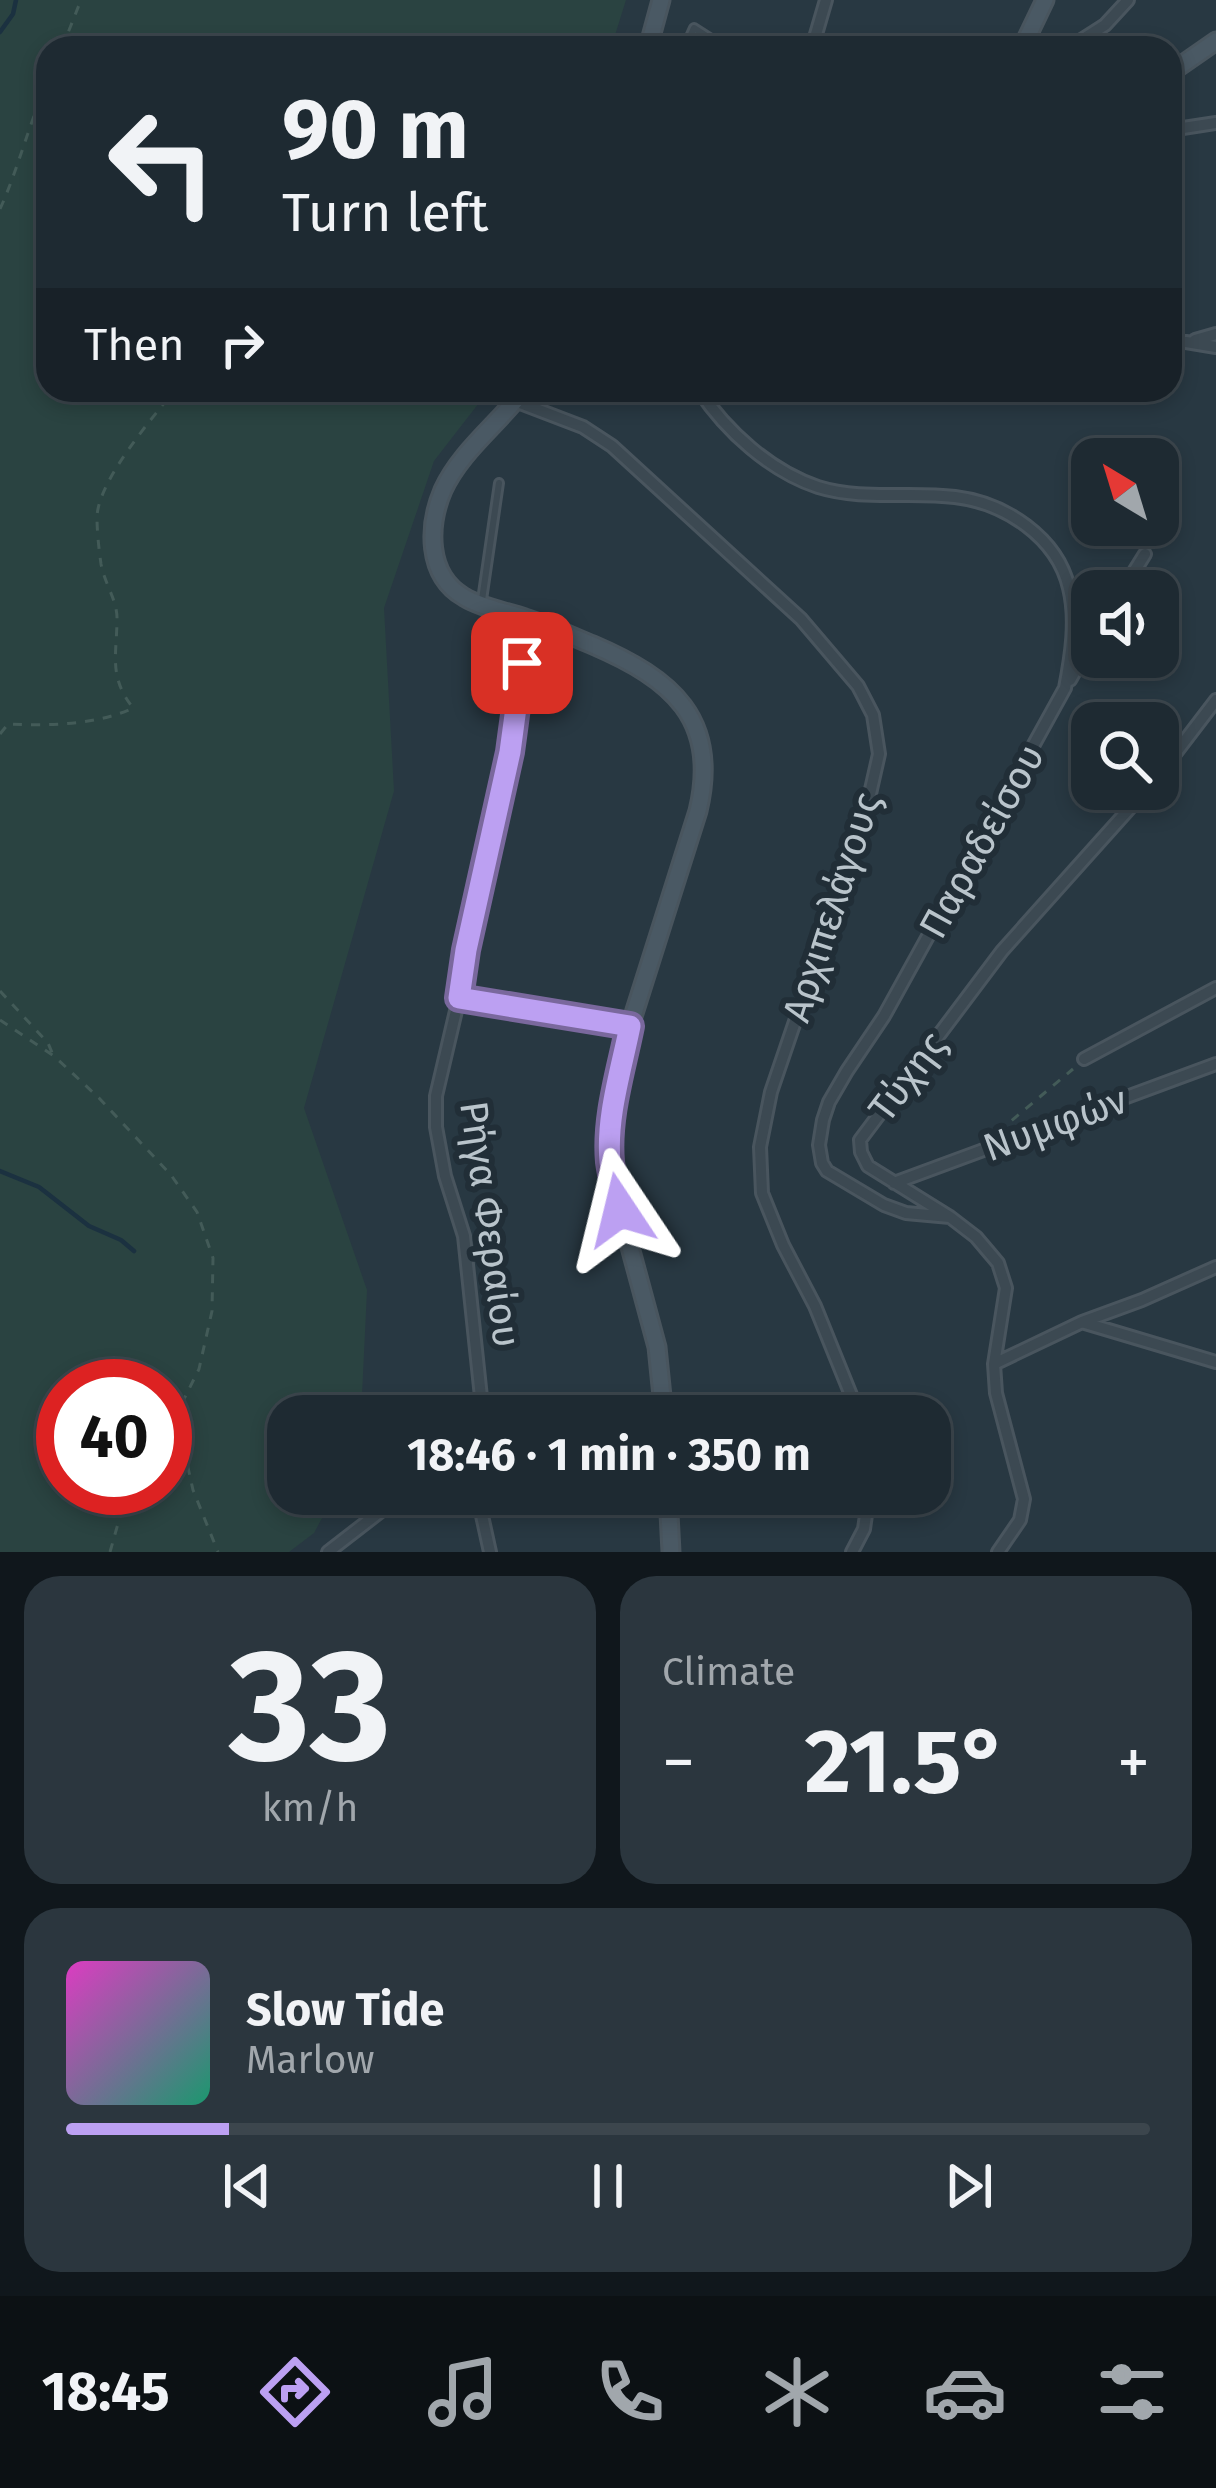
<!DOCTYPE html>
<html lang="en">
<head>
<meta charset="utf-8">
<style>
  body { margin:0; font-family:"Fira Sans",sans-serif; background:#2b363e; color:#f1f3f6; height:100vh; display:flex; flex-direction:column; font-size:45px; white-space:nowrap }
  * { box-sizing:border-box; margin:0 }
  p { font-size:39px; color:#a1a7ac }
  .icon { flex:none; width:66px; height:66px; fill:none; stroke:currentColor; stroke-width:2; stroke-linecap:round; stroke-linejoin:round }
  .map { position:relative; height:1552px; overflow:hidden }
  .side { display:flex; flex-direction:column; gap:24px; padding:24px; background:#10171c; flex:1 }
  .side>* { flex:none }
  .top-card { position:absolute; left:36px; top:36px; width:1146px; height:366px; border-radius:36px; box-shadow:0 6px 18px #0003,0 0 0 3px #3c464d; background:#1e2a32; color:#f1f3f6; overflow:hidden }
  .needle { width:78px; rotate:322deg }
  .controls { position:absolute; left:1071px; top:438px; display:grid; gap:24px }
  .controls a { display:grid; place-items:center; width:108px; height:108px; border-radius:24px; background:#1e2a32; box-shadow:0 6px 18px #0003,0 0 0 3px #3c464d; font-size:60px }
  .speed { position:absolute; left:36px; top:1359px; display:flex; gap:24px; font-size:60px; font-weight:700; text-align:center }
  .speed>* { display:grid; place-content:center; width:156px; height:156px; border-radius:50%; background:#1e2a32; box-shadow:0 6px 18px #0003,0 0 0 3px #3c464d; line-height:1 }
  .speed .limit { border:18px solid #d22; background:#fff; color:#111 }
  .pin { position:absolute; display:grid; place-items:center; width:102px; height:102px; color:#fff; margin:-51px; border-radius:24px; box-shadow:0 6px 18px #0006 }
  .me { position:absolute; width:132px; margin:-66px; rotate:350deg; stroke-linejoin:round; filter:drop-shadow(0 0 9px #0008) }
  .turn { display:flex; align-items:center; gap:42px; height:252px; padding:0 48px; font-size:54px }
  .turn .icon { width:156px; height:156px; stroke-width:2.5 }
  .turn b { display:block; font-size:84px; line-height:102px }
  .then { display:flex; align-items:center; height:114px; padding:0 48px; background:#0003; gap:24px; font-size:45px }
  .big { font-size:90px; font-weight:700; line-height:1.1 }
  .side .widget { flex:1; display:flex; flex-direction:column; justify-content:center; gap:18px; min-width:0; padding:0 42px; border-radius:36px; background:#2b363e }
  .side .dial { align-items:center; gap:0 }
  .dial b { font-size:156px; line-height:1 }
  .song { display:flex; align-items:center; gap:36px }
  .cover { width:144px; height:144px; border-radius:18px; background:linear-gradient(135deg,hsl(310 70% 55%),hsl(160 70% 35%)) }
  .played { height:12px; border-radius:6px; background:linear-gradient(90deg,#bca0f2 15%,#3c464d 15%) }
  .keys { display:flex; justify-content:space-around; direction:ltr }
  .heat { display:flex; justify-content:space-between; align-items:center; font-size:66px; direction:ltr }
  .side .tiles { flex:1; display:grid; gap:24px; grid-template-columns:1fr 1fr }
  .widget:last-child { grid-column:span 2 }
  .trip { position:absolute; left:267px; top:1395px; width:684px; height:120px; border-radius:36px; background:#1e2a32; box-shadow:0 6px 18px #0003,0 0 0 3px #3c464d; font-weight:700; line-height:120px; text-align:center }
  .tab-bar { display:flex; height:192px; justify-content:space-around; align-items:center; background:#0c1114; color:#a1a7ac }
  .tab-bar .icon { width:84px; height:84px }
  .tab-bar .selected { color:#bca0f2 }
  .tab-bar b { font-size:54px; color:#f1f3f6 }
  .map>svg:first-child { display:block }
</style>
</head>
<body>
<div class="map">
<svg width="1216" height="1552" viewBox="0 0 1216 1552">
  <rect width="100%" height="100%" fill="#283842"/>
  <path fill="#2a4341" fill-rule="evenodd" d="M 0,0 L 626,0 L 611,48 L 48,48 L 48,390 L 489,390 L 434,461 L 384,608 L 394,791 L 304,1108 L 367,1290 L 361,1416 L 288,1416 L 288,1494 L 335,1494 L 314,1533 L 289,1552 L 0,1552 ZM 63,1386 L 165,1386 L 165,1488 L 63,1488 Z"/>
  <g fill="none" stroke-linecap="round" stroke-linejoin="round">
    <path stroke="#1b3140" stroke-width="4.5" d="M 0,32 L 13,14 L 16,0
      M 0,1171 L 39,1187 L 89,1226 L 121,1240 L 134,1251"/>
    <g stroke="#49555e" stroke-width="12">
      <path id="lane" d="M 685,48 L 694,28 L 719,44
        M 482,600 L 499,483"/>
    </g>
    <g stroke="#49555e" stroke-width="16">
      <path id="street" d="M 812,48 L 826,0
        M 1069,48 L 1105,25 L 1128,0
        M 1170,130 L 1216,123
        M 1195,340 L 1216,334
        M 1170,342 L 1186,342 L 1216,347
        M 699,390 C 726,431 770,471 818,487 C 863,501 909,491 955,497 C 1005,503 1057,537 1069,588 C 1077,620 1071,657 1065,688 L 884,1016 L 847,1071 L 829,1102 L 823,1120 L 819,1145 L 822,1163 L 827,1171 L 884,1205 L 906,1213 L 950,1217
        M 515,401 L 583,427 L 612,446 L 801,619 L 858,686 L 873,715 L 879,754 L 865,816 L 771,1092 L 760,1147 L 762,1193 L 783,1245 L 815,1306 L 851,1395 L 857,1416
        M 1122,591 L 1145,554
        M 1070,680 L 1092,641
        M 1158,776 L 1216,700
        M 459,998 L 630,1026
        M 1084,1059 L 1216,988
        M 894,1183 L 1216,1064
        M 1085,1323 L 1216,1362
        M 994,1364 L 1082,1322 L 1142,1300 L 1216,1267
        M 483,1416 L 464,1236 L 445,1176 L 436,1127 L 436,1096 L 459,998 L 466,950 L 510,752 L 528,618
        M 481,1494 L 481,1511 L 490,1552
        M 328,1552 L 403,1494
        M 852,1552 L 864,1529 L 869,1494
        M 998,1552 L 1020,1520 L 1024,1499 L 996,1393 L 994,1364 L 1006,1288 L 998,1263 L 976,1237 L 950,1217 L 868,1166 L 861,1152 L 860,1140 L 1002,951 L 1147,789"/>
    </g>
    <g stroke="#49555e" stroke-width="21">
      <path id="secondary" d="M 648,48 L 661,0
        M 1022,48 L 1045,0
        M 1170,73 L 1216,41
        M 524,390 C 499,423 460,452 443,490 C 428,525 426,575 464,597 C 482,608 505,611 525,618 C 548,625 571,636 593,645 C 672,679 720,719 698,811 L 630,1026 L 613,1106 L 609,1138 L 610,1165 L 620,1210 L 657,1347 L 664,1416
        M 668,1494 L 671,1552"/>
    </g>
    <path stroke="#435b58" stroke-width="3" stroke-dasharray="9 9" stroke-linecap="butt" d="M 62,48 L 81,0
      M 0,209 C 19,167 29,123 48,81
      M 0,734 L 8,724 C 48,726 97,725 133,708 C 108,676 117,655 117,618 C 117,600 104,582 101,564 C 99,550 97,532 97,517 C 98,481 152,418 175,390
      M 0,991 L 48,1043 L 53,1055
      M 0,1020 L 54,1056 L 99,1098 L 171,1175 L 197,1212 L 213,1258 L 212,1311 L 199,1369 L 181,1405 L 183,1445 L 193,1490 L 218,1552
      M 998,1132 L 1073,1069
      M 165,1442 L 180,1428
      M 110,1552 L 121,1513 L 131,1488"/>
    <use href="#lane" stroke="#3c4952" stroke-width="6"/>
    <use href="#street" stroke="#3c4952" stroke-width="10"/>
    <use href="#secondary" stroke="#4a5964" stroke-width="15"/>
  </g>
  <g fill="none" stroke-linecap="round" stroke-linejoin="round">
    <g stroke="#7a689d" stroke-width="30">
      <path id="route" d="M 522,663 L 510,752 L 466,950 L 459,998 L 630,1026 C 621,1071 606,1117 610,1162 C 612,1178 617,1195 620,1210"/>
    </g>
    <use href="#route" stroke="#bca0f2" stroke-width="21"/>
  </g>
  <g text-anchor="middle" stroke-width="12" stroke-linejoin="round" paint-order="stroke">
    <g font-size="39" fill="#b9c4cb" stroke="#212e37">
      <text transform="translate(981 841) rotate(-61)" y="14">Παραδείσου</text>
      <text transform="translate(831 907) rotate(-72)" y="14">Αρχιπελάγους</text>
      <text transform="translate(907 1076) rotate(-53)" y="14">Τύχης</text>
      <text transform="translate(1055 1123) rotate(-20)" y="14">Νυμφών</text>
      <text transform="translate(491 1224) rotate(82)" y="14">Ρήγα Φεραίου</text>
    </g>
  </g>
</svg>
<div class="controls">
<a><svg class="needle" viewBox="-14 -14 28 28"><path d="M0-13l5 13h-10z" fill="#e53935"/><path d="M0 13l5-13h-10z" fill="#a1a7ac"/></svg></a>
<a><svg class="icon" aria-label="sound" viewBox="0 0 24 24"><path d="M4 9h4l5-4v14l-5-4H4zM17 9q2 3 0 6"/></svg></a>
<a><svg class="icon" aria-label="search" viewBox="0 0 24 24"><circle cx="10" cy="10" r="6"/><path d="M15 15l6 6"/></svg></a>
</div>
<div class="speed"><div class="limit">40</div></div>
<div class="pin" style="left:522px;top:663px;background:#d93025"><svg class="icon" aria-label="arrive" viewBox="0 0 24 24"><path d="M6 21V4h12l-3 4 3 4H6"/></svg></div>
<svg class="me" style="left:620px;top:1210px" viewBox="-20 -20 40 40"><path d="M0-17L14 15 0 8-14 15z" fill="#bca0f2" stroke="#fff" stroke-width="4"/></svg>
<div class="trip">18:46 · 1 min · 350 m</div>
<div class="top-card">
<div class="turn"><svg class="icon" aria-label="left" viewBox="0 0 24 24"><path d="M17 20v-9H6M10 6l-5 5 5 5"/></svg><div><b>90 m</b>Turn left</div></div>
<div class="then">Then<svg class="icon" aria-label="right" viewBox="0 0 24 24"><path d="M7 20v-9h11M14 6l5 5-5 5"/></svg></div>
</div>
</div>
<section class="side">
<div class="tiles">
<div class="widget dial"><b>33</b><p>km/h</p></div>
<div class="widget"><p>Climate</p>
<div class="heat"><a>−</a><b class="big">21.5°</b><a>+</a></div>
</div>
<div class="widget">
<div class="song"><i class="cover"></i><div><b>Slow Tide</b><p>Marlow</p></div></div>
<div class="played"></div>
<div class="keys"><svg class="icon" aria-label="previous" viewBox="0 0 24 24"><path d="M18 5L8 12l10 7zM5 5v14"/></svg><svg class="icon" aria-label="pause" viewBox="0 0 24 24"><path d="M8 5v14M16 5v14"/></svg><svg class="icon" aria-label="next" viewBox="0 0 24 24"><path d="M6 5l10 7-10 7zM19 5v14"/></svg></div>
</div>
</div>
</section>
<nav class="tab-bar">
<b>18:45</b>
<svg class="icon selected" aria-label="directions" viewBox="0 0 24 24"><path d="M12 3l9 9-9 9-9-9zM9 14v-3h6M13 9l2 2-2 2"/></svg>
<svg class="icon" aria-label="music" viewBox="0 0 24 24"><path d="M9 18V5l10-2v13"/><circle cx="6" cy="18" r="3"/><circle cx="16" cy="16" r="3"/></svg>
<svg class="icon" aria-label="phone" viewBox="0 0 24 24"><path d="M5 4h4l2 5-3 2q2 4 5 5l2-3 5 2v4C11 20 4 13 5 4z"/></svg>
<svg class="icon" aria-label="climate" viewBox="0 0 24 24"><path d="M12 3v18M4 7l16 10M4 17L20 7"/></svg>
<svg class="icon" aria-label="car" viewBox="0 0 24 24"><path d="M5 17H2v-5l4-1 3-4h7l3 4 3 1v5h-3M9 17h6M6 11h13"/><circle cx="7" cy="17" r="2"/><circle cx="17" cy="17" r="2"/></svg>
<svg class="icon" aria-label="filters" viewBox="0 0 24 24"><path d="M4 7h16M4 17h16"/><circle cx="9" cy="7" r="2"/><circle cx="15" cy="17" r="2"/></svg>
</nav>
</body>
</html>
